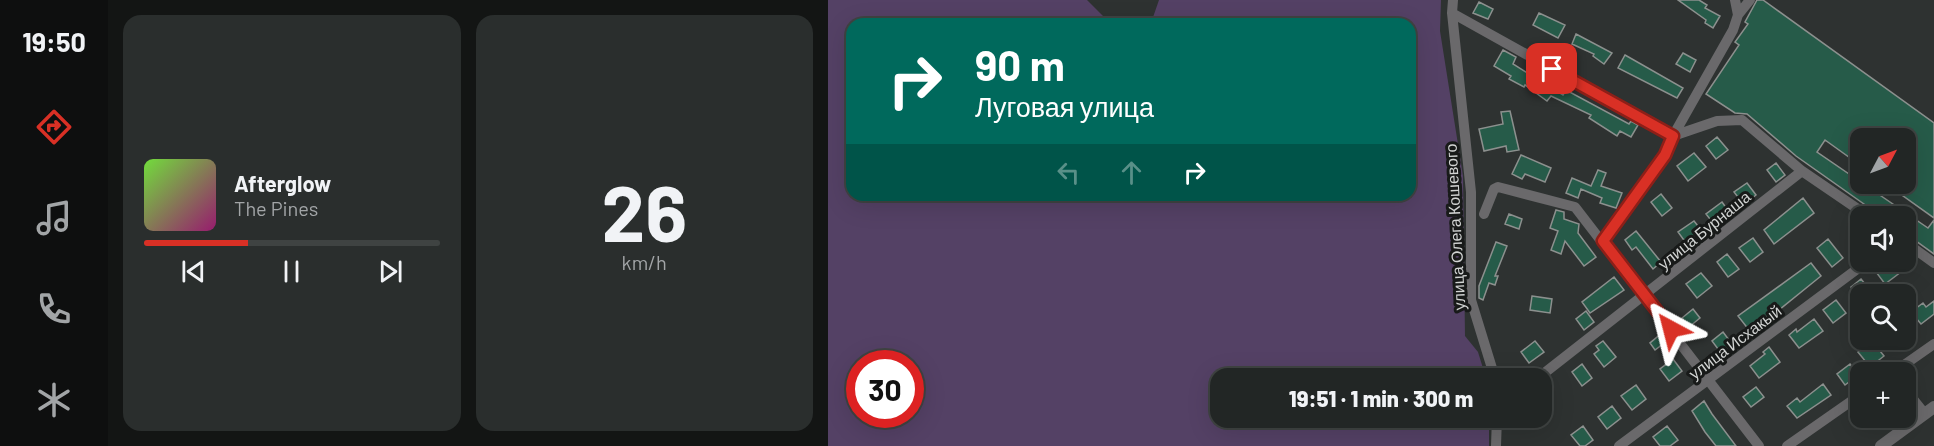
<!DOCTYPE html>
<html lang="en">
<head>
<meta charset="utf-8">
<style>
  body { margin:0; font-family:Barlow,sans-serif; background:#2a2e2d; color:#f1f3f6; height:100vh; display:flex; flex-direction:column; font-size:22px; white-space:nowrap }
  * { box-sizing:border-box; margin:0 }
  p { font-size:20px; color:#a2a5a7 }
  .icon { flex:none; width:33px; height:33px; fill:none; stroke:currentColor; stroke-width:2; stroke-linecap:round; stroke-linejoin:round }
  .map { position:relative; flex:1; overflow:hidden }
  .panel { display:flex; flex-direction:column; gap:15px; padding:15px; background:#131514; width:720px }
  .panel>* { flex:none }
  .top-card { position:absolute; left:18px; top:18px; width:570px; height:183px; border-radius:18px; box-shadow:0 6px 24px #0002,0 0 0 2px #3f4342; background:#00695c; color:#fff; overflow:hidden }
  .needle { width:39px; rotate:49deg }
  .controls { position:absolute; left:1022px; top:128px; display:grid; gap:12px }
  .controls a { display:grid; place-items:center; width:66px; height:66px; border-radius:12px; background:#222625; box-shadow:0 6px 24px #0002,0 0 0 2px #3f4342; font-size:30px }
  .speed { position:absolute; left:18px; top:350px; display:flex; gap:12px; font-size:30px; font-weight:700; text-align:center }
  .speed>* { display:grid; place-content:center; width:78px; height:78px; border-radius:50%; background:#222625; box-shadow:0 6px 24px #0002,0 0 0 2px #3f4342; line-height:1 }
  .speed .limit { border:9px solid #d22; background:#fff; color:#111 }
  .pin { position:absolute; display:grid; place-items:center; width:51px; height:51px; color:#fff; margin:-26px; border-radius:12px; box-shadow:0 3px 9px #0006 }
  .me { position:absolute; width:66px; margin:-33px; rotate:322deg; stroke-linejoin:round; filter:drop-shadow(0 0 4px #0008) }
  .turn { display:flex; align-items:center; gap:21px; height:126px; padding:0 30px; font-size:27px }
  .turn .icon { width:78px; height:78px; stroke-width:2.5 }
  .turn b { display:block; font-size:42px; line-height:51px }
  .lanes { display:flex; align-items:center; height:57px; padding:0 30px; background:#0003; justify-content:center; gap:30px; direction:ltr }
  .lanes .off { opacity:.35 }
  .panel .card { flex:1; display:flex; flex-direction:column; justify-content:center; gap:9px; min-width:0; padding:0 21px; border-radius:18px; background:#2a2e2d }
  .panel .dial { align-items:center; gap:0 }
  .dial b { font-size:78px; line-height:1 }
  .song { display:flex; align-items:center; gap:18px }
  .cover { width:72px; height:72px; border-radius:9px; background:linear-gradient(135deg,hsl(100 70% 55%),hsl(320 70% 35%)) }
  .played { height:6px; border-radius:3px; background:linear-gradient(90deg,#d93025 35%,#3f4342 35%) }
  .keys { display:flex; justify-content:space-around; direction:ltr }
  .panel .tiles { flex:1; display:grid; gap:15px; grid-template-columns:repeat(2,1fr) }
  .trip { position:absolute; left:382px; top:368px; width:342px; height:60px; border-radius:18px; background:#222625; box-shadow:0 6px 24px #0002,0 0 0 2px #3f4342; font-weight:800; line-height:60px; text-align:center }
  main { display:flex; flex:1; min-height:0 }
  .menu { display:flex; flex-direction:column; width:108px; justify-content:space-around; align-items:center; background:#0e0f0f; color:#a2a5a7 }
  .menu .icon { width:42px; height:42px }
  .menu .active { color:#d93025 }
  .menu b { font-size:27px; color:#f1f3f6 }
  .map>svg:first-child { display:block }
</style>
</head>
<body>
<main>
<nav class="menu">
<b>19:50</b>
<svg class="icon active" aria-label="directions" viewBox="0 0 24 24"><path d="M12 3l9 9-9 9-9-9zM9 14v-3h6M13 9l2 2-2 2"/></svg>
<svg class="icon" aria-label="music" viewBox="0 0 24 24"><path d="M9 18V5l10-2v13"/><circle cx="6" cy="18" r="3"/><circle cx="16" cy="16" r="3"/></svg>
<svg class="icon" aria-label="phone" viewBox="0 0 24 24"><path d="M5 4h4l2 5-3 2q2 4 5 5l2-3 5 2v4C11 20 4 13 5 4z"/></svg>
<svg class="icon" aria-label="climate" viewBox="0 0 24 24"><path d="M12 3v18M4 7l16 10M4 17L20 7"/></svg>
</nav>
<section class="panel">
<div class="tiles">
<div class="card">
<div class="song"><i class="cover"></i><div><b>Afterglow</b><p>The Pines</p></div></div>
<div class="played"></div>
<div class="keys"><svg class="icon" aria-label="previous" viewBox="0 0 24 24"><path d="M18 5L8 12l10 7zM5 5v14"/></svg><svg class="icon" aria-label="pause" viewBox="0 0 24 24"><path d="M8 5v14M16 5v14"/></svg><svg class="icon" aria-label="next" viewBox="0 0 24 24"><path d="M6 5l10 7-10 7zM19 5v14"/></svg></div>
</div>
<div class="card dial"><b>26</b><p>km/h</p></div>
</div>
</section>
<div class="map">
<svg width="1106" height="446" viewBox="0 0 1106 446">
  <rect width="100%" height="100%" fill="#2e3231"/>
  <path fill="#544165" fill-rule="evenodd" d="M 0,0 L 259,0 L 278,19 L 294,24 L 24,24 L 24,195 L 582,195 L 582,24 L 323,23 L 331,0 L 613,0 L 612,31 L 635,176 L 637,336 L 650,352 L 658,378 L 393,378 L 393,417 L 661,417 L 661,446 L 0,446 ZM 32,363 L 82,363 L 82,414 L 32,414 Z"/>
  <path fill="#265b49" stroke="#8c908e" stroke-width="1.5" d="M 850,0 L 871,0 L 879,5 L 877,8 L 892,16 L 885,28 L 877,23 L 878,20 Z
    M 929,0 L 935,0 L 1106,123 L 1106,218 L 1057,183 L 1077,183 L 1077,138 L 1044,138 L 1032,129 L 1032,165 L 997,140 L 989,152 L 1100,228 L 1106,220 L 1106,254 L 1077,233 L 1077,216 L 1053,216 L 968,156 L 919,114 L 907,113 L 878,94 L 911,45 L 907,42 L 920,24 L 917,22 Z
    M 651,2 L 665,9 L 660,19 L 645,13 Z
    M 711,13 L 737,25 L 730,38 L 705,25 Z
    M 748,34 L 784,53 L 776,64 L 765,56 L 766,54 L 744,44 Z
    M 675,50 L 688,57 L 685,64 L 735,95 L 738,90 L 801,124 L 803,121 L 810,125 L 803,137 L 792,131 L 789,136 L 761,118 L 763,115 L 723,96 L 719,101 L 697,85 L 696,87 L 681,79 L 683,76 L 666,66 Z
    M 855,53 L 868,60 L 862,72 L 848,64 Z
    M 797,55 L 855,88 L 849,98 L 790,68 Z
    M 682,111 L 691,150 L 679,152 L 678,146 L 656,151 L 651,129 L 675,124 L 673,112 Z
    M 889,137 L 900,150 L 888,159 L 878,146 Z
    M 866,153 L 878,167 L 860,181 L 849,166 Z
    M 693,155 L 723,168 L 717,182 L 697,174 L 694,179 L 684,174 Z
    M 948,163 L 957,175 L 948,182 L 939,170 Z
    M 770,170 L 778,173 L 773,186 L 794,193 L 788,208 L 772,203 L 774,198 L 753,189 L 750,198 L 738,193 L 744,178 L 763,186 Z
    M 919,183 L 928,195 L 916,205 L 906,192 Z
    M 833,194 L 844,208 L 834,216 L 823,202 Z
    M 975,198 L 986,213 L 946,244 L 936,230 Z
    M 894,202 L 904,216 L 889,228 L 878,214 Z
    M 728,210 L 736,212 L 736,219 L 751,224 L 750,233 L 768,257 L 756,266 L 737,241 L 733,254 L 723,250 L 730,231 L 722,228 Z
    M 681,214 L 694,219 L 691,229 L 677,224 Z
    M 866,221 L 874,231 L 858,243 L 850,232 Z
    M 808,231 L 833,262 L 825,269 L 808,247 L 804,250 L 797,240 Z
    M 925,238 L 935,252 L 922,262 L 911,248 Z
    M 1000,239 L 1015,258 L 1004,267 L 989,248 Z
    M 668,242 L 679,246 L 667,276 L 670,276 L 667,285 L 661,283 L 655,300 L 651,298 L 651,286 Z
    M 899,254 L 911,269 L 900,277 L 889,262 Z
    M 1062,261 L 1073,272 L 1057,284 L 1048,272 Z
    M 983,263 L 993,276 L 941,318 L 939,316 L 921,330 L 910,316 Z
    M 873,273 L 884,286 L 869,298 L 858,284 Z
    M 786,277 L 796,290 L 762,313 L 754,302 Z
    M 1033,279 L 1045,294 L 1029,294 L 1023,287 Z
    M 704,296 L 724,299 L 722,313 L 702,310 Z
    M 1008,300 L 1018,313 L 1005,323 L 995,310 Z
    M 1106,301 L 1106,314 L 1093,324 L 1083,312 L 1095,303 L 1098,307 Z
    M 865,309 L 872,318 L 861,327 L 854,318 Z
    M 758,311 L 766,322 L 756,330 L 748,319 Z
    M 986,319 L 995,331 L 971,348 L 961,335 L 968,329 L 969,332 Z
    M 895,332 L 904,344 L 893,353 L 884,341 Z
    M 834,333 L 839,341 L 827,350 L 822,343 Z
    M 707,341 L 716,352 L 701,363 L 693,352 Z
    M 775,341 L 788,357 L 776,367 L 766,354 L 771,350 L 768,346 Z
    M 1044,341 L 1056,356 L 1042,367 L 1030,352 Z
    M 941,347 L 952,362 L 931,378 L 922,366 L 937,354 L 935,352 Z
    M 845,359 L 854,371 L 841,381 L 832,369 Z
    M 754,364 L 764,378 L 754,386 L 744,372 Z
    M 1022,364 L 1030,375 L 1017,385 L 1009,374 Z
    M 995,384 L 1003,395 L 969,418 L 959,406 L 969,398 L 972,402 Z
    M 808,385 L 818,399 L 804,410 L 793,396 Z
    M 928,387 L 936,397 L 923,407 L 915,397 Z
    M 876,401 L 884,414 L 908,446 L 888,446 L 877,432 L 864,411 Z
    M 784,406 L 793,418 L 779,429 L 770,417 Z
    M 755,426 L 765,440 L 757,446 L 752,446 L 743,435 Z
    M 839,426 L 850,440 L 842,446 L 832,446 L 825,437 Z"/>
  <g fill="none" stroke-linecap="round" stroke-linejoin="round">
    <path stroke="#6a696b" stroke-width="10" d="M 625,0 L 624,13 L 643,192 L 643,300 L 667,378
      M 907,0 L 910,15 L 905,30 L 845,136 L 889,121 L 914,120 L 974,171 L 1040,216
      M 624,13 L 845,136 L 837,155 L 775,241
      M 910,15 L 922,0
      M 656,214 L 666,189 L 670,187 L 747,207 L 931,446
      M 1077,242 L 1106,263
      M 1066,372 L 1106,344
      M 710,378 L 974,171
      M 1077,389 L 1097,414
      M 668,446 L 669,417
      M 791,446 L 1040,261
      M 959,446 L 1032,395"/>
    <path stroke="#6a696b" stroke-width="12" d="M 1053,446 L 1106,407"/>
  </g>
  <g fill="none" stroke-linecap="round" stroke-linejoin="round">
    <g stroke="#8d1f18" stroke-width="15">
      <path id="route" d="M 724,69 L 845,136 L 837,155 L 775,241 L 843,329"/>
    </g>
    <use href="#route" stroke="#d93025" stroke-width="10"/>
  </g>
  <g text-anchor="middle" stroke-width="6" stroke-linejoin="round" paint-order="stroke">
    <g font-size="16" fill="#d2d4d3" stroke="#181a19">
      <text transform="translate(627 227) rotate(-93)" y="6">улица Олега Кошевого</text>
      <text transform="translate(876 230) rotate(-39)" y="6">улица Бурнаша</text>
      <text transform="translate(907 342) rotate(-37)" y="6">улица Исхакый</text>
    </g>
  </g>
</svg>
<div class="controls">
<a><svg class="needle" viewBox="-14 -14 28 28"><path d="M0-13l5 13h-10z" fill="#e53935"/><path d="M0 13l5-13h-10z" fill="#a2a5a7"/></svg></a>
<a><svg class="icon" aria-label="sound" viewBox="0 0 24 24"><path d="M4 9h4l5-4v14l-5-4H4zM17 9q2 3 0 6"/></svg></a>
<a><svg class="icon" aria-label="search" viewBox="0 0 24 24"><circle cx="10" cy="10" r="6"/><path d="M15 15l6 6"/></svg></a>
<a>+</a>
</div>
<div class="speed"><div class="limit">30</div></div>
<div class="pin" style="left:724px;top:69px;background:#d93025"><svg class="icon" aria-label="arrive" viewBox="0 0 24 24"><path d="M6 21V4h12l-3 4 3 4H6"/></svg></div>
<svg class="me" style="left:843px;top:329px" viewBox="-20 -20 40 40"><path d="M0-17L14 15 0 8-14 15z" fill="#d93025" stroke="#fff" stroke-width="4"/></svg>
<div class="trip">19:51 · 1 min · 300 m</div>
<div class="top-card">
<div class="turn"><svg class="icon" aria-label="right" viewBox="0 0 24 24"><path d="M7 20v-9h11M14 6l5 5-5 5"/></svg><div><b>90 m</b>Луговая улица</div></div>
<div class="lanes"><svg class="icon off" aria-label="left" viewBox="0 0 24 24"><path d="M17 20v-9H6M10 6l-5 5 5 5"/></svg><svg class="icon off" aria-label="ahead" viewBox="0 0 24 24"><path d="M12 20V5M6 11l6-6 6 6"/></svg><svg class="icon" aria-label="right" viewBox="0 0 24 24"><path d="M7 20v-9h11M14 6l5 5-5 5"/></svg></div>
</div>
</div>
</main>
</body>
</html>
